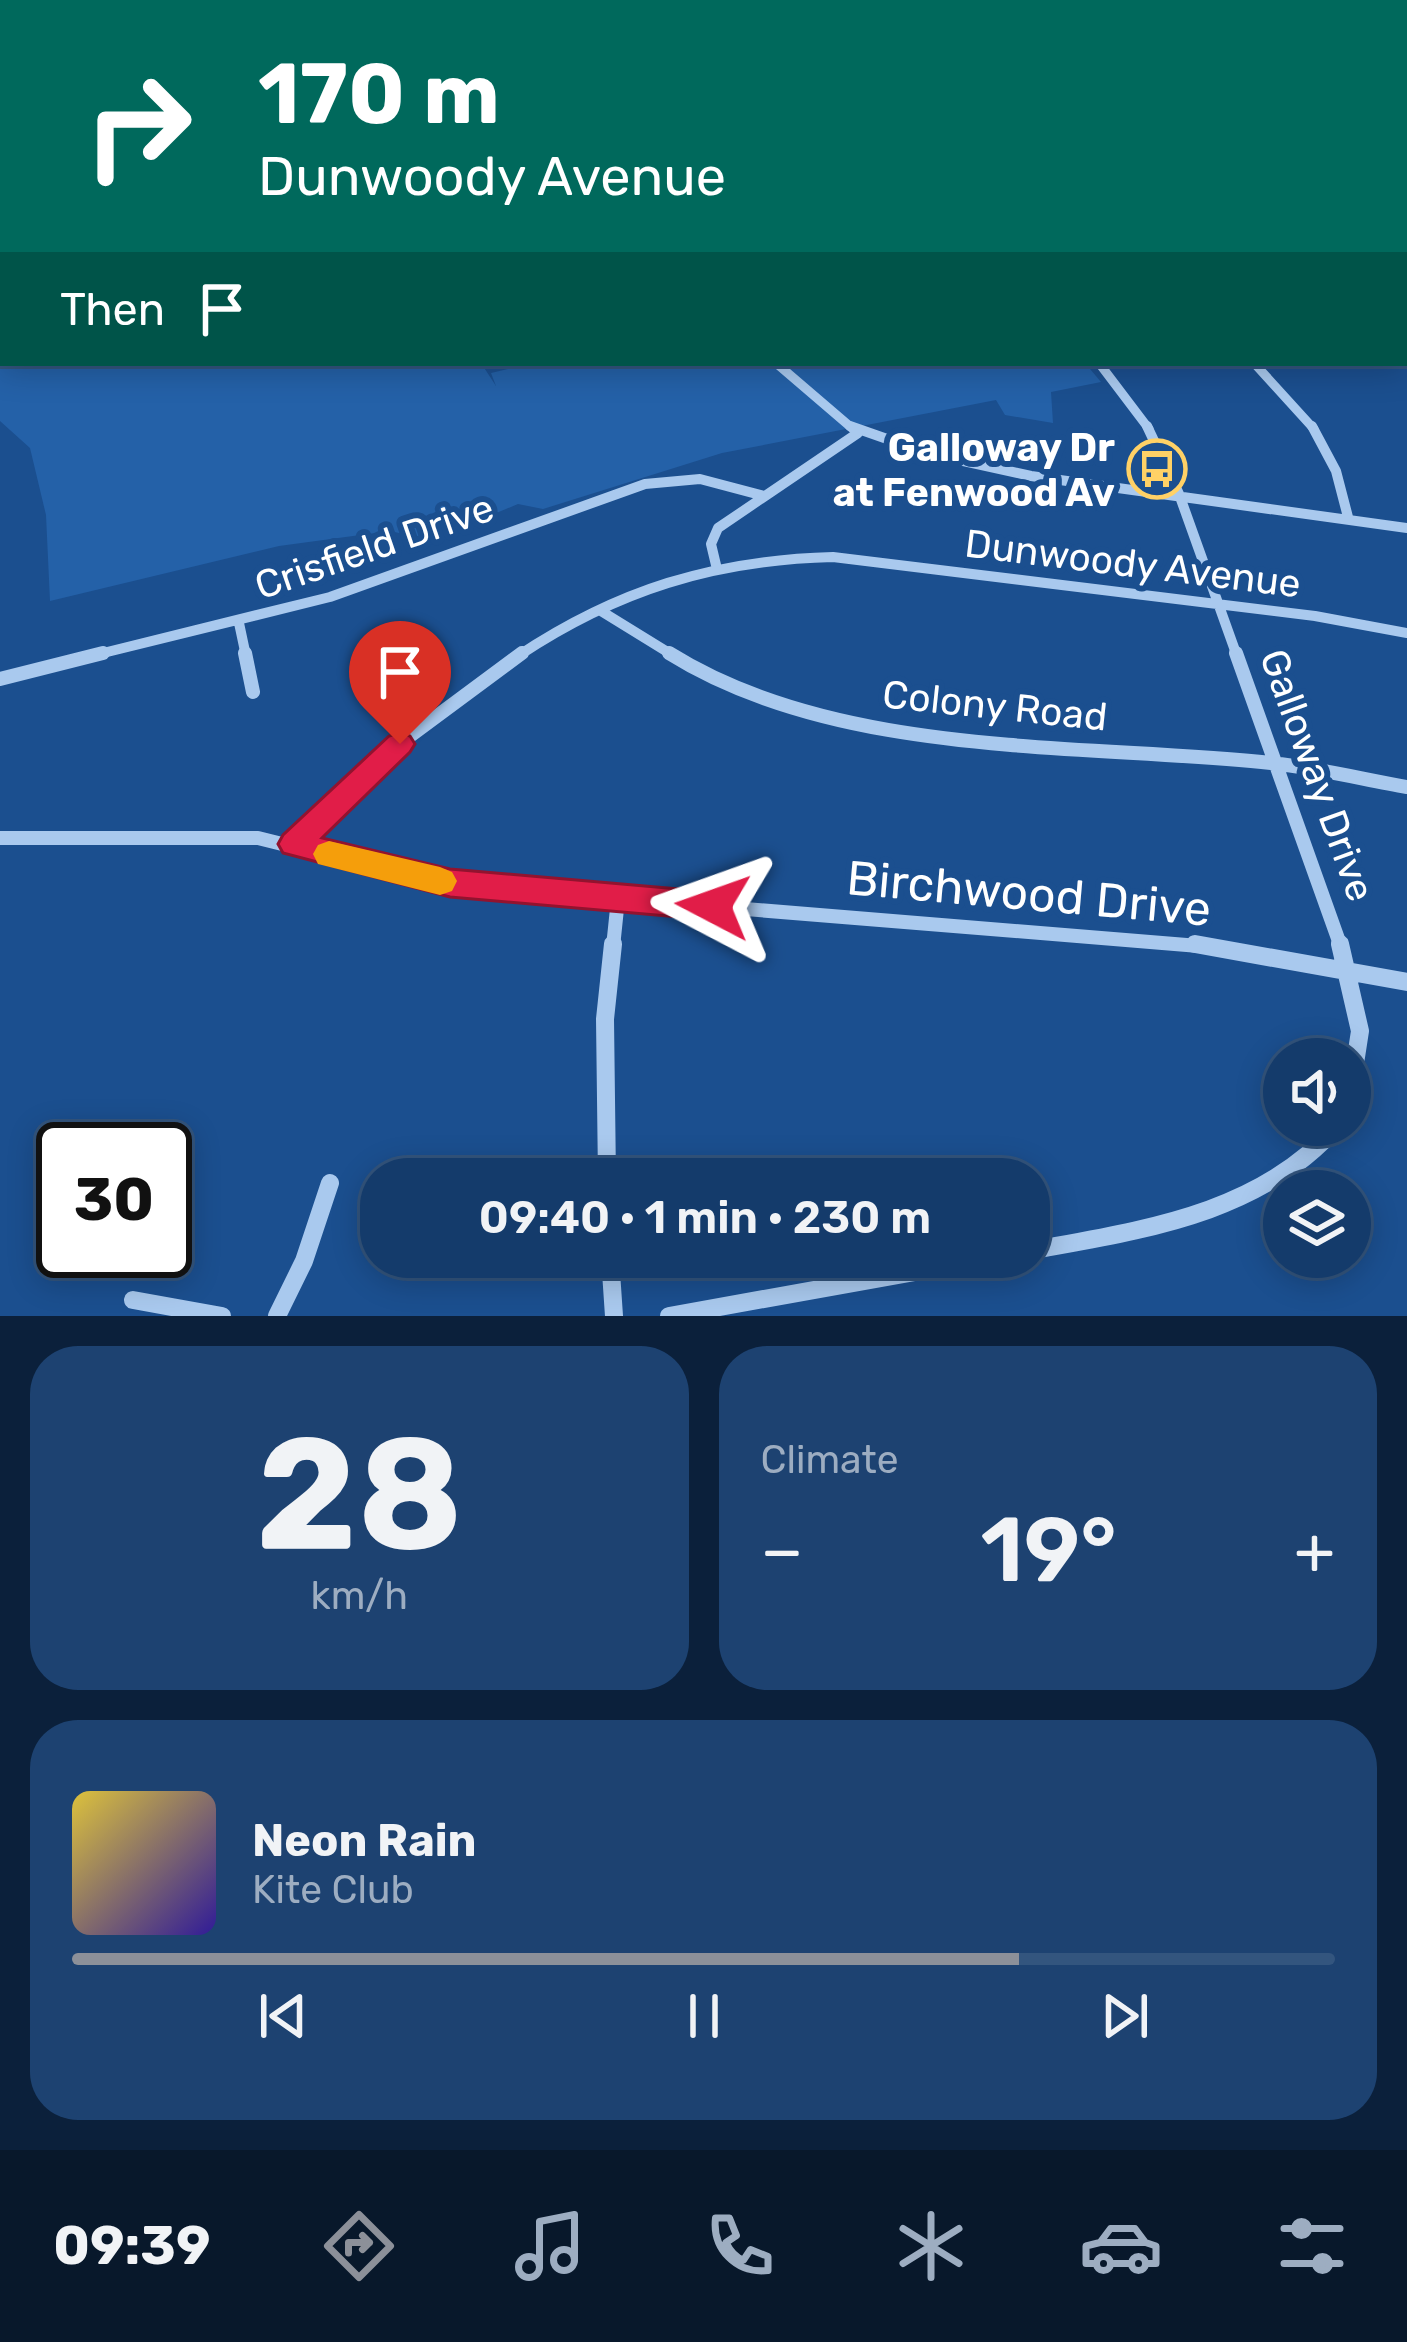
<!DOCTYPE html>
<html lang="en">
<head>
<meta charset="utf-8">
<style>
  body { margin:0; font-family:Rubik,sans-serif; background:#1d4271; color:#f1f3f6; height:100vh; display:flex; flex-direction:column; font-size:45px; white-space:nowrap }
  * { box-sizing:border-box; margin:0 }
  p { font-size:39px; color:#9dadc1 }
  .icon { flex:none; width:66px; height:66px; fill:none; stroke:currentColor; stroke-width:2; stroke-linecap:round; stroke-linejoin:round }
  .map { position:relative; height:1316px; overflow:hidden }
  .drawer { display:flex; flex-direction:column; gap:30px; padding:30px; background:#0b203b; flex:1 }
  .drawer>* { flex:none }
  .banner { position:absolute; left:0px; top:0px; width:1407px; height:366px; box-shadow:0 6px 30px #0003,0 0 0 3px #33557e; background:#00695c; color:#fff; overflow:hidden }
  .tools { position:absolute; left:1263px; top:1038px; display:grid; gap:24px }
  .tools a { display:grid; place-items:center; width:108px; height:108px; border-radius:50%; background:#143b6b; box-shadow:0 6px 30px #0003,0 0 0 3px #33557e; font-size:60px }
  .speed { position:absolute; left:36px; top:1122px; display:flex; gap:24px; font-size:60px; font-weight:700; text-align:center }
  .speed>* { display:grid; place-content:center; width:156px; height:156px; border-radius:50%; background:#143b6b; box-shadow:0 6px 30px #0003,0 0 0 3px #33557e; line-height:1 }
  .speed .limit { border:6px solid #111; border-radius:18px; background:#fff; color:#111 }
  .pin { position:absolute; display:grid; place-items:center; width:102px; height:102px; color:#fff; margin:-123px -51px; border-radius:50% 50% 50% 0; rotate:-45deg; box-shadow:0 0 12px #0007 }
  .pin .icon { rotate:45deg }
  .me { position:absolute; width:132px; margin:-66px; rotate:274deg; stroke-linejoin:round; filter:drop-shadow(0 0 9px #0008) }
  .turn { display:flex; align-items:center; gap:42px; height:252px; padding:0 60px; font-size:54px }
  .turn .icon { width:156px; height:156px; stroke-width:2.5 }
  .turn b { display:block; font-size:84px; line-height:102px }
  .then { display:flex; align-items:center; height:114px; padding:0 60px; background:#0003; gap:24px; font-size:45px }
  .big { font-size:90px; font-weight:600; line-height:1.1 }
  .drawer .widget { flex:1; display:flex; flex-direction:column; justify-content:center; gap:18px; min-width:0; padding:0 42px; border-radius:48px; background:#1d4271 }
  .drawer .dial { align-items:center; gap:0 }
  .dial b { font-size:156px; line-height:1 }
  .song { display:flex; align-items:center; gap:36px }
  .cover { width:144px; height:144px; border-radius:18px; background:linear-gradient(135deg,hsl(50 70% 55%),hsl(250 70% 35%)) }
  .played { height:12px; border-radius:6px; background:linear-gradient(90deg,#8c9099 75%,#33557e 75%) }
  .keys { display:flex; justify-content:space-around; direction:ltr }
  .heat { display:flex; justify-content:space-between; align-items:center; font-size:66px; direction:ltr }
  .drawer .tiles { flex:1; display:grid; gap:30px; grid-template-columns:1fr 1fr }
  .widget:last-child { grid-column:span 2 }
  .trip { position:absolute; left:360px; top:1158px; width:690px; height:120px; border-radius:48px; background:#143b6b; box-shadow:0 6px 30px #0003,0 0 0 3px #33557e; font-weight:600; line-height:120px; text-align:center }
  .dock { display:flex; height:192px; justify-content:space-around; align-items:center; background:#08182b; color:#9dadc1 }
  .dock .icon { width:84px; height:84px }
  .dock .selected { color:#8c9099 }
  .dock b { font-size:54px; color:#f1f3f6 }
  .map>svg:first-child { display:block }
</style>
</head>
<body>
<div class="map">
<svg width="1407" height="1316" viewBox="0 0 1407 1316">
  <rect width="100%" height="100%" fill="#1b4f8f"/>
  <path fill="#2461a8" d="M 0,232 L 3,363 L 481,363 L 496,386 L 491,373 L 534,363 L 1085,363 L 1101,382 L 1051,392 L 1053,423 L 1005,415 L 996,400 L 722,453 L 543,509 L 518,504 L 431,540 L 390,531 L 279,546 L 50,601 L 46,515 L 30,448 L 0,421 Z"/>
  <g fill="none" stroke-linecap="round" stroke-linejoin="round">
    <path stroke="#9cc4f0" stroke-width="3" d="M 899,0 L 932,3
      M 1288,0 L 1307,3
      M 1185,3 L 1190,0"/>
    <path stroke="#a9c9ee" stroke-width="4.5" d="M 820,0 L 835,3"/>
    <path stroke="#a9c9ee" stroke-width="9" d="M 776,363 L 853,429
      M 1099,363 L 1149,429
      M 1254,363 L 1314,429"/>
    <path stroke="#a9c9ee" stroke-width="10" d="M 850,426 L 927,453 L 1031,476 L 1407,528
      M 1147,426 L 1179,494 L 1237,656
      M 1312,426 L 1336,471 L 1348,517
      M 716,565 L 711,544 L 718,528 L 858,433
      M 601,611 L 674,656
      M 239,623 L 246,656
      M 91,656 L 330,597 L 645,484 L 700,479 L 764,496
      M 518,656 C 617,590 714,560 833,557 L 1315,616 L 1407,633"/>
    <path stroke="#a9c9ee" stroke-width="14" d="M 245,653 L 253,692
      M 669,653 C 838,759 1080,743 1271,763 C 1317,768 1362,779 1407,787
      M 1236,653 L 1341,947
      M 0,679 L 103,653
      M 0,838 L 258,838 L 423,879 L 488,888 L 1211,947
      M 294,844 L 406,739 L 522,653
      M 613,947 L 618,899"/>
    <path stroke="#a9c9ee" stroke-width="18" d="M 1195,944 L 1407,982
      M 1340,944 L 1360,1031 L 1350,1096
      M 607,1179 L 605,1019 L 613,944
      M 1029,1251 C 1141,1230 1260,1215 1338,1125
      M 610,1257 L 614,1316
      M 133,1300 L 222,1316
      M 277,1316 L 304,1261 L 330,1183
      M 669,1316 L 998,1257"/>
    <path fill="#a9c9ee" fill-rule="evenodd" d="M 267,0 L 273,0 L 272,3 L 266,3 Z
      M 1404,75 L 1407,75 L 1407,79 L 1404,79 Z
      M 0,103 L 3,103 L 3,107 L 0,107 Z"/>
  </g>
  <path fill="#e11d48" stroke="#92132f" stroke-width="3" d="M 400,733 L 410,736 L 415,744 L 410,752 L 322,838 L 450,869 L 713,892 L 725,896 L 730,906 L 725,916 L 713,920 L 450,897 L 283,853 L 278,844 L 283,835 L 389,736 Z"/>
  <path fill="#f59e0b" d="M 329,841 L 440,867 L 452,872 L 457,881 L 452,891 L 440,895 L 318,864 L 313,854 L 318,845 Z"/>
  <defs>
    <g id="bus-ring" transform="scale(3)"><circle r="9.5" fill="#1b4f8f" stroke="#ffd166" stroke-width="1.5"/><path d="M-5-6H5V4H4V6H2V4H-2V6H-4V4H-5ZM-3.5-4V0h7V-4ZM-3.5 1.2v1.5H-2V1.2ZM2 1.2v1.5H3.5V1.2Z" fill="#ffd166"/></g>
  </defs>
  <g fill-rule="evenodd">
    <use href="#bus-ring" x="1157" y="469"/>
  </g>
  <g text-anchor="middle" stroke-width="12" stroke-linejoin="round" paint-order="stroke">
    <g font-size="39" font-weight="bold" fill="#fff" stroke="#1b4f8f" text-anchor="end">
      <text x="1115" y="461">Galloway Dr<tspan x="1115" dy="45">at Fenwood Av</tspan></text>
    </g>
    <g font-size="39" fill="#fff" stroke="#1b4f8f">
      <text transform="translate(374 546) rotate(-19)" y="14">Crisfield Drive</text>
      <text transform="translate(1133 563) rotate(7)" y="14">Dunwoody Avenue</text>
      <text transform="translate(995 705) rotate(6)" y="14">Colony Road</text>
      <text transform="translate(1318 775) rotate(70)" y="14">Galloway Drive</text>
    </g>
    <g font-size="48" fill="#fff" stroke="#1b4f8f">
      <text transform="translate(1029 893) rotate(5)" y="17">Birchwood Drive</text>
    </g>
  </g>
</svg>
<div class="tools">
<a><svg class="icon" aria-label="sound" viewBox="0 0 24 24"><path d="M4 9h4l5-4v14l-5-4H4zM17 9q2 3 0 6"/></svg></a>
<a><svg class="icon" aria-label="layers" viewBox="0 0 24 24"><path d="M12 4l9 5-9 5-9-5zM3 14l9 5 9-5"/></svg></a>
</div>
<div class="speed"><div class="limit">30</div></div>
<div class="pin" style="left:400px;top:744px;background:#d93025"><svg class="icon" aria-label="arrive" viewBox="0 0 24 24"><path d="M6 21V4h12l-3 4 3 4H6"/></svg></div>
<svg class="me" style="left:713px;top:906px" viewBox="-20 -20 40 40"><path d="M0-17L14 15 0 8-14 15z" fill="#e11d48" stroke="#fff" stroke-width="4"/></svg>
<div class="trip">09:40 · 1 min · 230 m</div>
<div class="banner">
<div class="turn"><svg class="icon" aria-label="right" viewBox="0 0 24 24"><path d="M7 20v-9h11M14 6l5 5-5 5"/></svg><div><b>170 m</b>Dunwoody Avenue</div></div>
<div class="then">Then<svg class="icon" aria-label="arrive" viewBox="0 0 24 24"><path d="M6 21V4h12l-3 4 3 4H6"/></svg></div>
</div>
</div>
<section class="drawer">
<div class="tiles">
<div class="widget dial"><b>28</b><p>km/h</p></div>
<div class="widget"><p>Climate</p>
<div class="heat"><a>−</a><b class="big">19°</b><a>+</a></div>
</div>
<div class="widget">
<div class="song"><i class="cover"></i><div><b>Neon Rain</b><p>Kite Club</p></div></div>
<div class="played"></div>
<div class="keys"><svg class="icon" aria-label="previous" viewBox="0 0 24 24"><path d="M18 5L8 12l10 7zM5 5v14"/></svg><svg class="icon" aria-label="pause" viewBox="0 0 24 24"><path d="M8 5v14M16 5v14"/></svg><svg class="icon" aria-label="next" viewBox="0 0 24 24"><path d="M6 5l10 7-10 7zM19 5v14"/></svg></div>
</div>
</div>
</section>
<nav class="dock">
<b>09:39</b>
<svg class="icon selected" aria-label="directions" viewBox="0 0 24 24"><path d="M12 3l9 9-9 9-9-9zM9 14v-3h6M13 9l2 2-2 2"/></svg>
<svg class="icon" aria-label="music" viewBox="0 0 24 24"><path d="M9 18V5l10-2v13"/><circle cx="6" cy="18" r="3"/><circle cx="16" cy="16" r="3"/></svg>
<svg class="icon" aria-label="phone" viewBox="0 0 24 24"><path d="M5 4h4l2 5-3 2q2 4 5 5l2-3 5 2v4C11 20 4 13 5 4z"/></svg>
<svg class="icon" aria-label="climate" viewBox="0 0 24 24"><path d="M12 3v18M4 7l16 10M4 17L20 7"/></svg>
<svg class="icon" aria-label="car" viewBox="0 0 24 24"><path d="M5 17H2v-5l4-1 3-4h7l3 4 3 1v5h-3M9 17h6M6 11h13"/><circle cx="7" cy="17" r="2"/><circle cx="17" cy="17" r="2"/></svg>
<svg class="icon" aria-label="filters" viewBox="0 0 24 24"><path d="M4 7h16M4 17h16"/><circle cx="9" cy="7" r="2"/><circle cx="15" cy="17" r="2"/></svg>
</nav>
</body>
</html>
